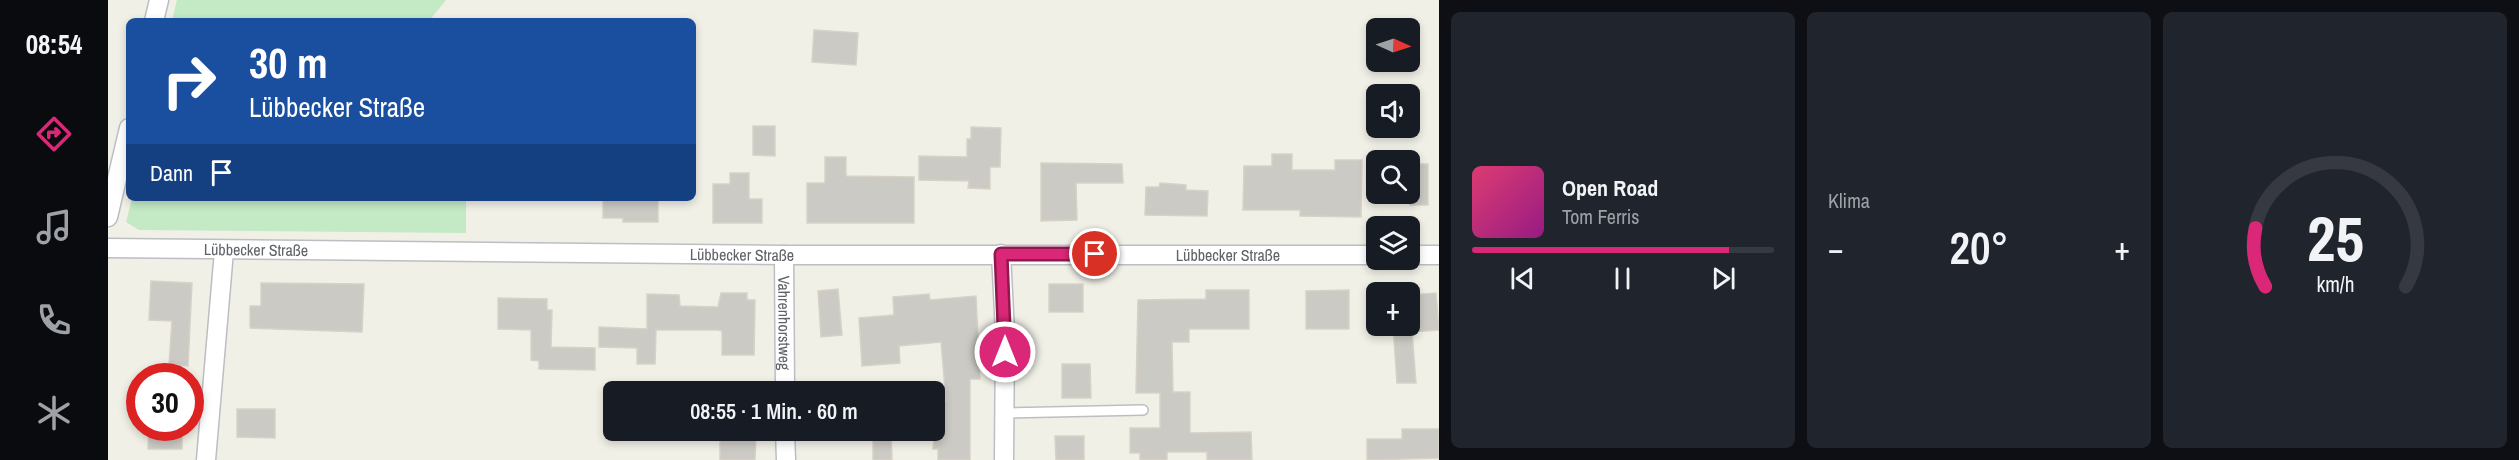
<!DOCTYPE html>
<html lang="de">
<head>
<meta charset="utf-8">
<style>
  body { margin:0; font-family:"Archivo Narrow",sans-serif; background:#20242c; color:#f1f3f6; height:100vh; display:flex; flex-direction:column; font-size:22px; white-space:nowrap }
  * { box-sizing:border-box; margin:0 }
  p { font-size:20px; color:#9ea1a6 }
  .icon { flex:none; width:33px; height:33px; fill:none; stroke:currentColor; stroke-width:2; stroke-linecap:round; stroke-linejoin:round }
  .map { position:relative; flex:1; overflow:hidden }
  .panel { display:flex; flex-direction:column; gap:12px; padding:12px; background:#0d0f14; width:1080px }
  .panel>* { flex:none }
  .guide { position:absolute; left:18px; top:18px; width:570px; height:183px; border-radius:9px; box-shadow:0 3px 9px #0003; background:#1a4fa0; color:#fff; overflow:hidden }
  .needle { width:39px; rotate:93deg }
  .tools { position:absolute; left:1258px; top:18px; display:grid; gap:12px }
  .tools a { display:grid; place-items:center; width:54px; height:54px; border-radius:9px; background:#171b24; box-shadow:0 3px 9px #0003; font-size:30px }
  .speed { position:absolute; left:18px; top:363px; display:flex; gap:12px; font-size:30px; font-weight:700; text-align:center }
  .speed>* { display:grid; place-content:center; width:78px; height:78px; border-radius:50%; background:#171b24; box-shadow:0 3px 9px #0003; line-height:1 }
  .speed .limit { border:9px solid #d22; background:#fff; color:#111 }
  .pin { position:absolute; display:grid; place-items:center; width:51px; height:51px; color:#fff; margin:-26px; border:3px solid #fff; border-radius:50%; box-shadow:0 2px 6px #0007 }
  .me { position:absolute; width:66px; margin:-33px; rotate:0deg; stroke-linejoin:round; filter:drop-shadow(0 0 4px #0008) }
  .turn { display:flex; align-items:center; gap:21px; height:126px; padding:0 24px; font-size:27px }
  .turn .icon { width:78px; height:78px; stroke-width:2.5 }
  .turn b { display:block; font-size:42px; line-height:51px }
  .then { display:flex; align-items:center; height:57px; padding:0 24px; background:#0003; gap:12px; font-size:22px }
  .big { font-size:45px; font-weight:600; line-height:1.1 }
  .panel .tile { flex:1; display:flex; flex-direction:column; justify-content:center; gap:9px; min-width:0; padding:0 21px; border-radius:9px; background:#20242c }
  .panel .dial { align-items:center; gap:0 }
  .dial svg { height:156px; overflow:visible; fill:none; stroke:#363941; stroke-width:7; stroke-linecap:round; text-anchor:middle }
  .dial text { fill:#f1f3f6; stroke:none }
  .song { display:flex; align-items:center; gap:18px }
  .cover { width:72px; height:72px; border-radius:9px; background:linear-gradient(135deg,hsl(340 70% 55%),hsl(310 70% 35%)) }
  .played { height:6px; border-radius:3px; background:linear-gradient(90deg,#db2777 85%,#363941 85%) }
  .keys { display:flex; justify-content:space-around; direction:ltr }
  .heat { display:flex; justify-content:space-between; align-items:center; font-size:33px; direction:ltr }
  .panel .tiles { flex:1; display:grid; gap:12px; grid-template-columns:repeat(3,1fr) }
  .trip { position:absolute; left:495px; top:381px; width:342px; height:60px; border-radius:9px; background:#171b24; box-shadow:0 3px 9px #0003; font-weight:600; line-height:60px; text-align:center }
  main { display:flex; flex:1; min-height:0 }
  .dock { display:flex; flex-direction:column; width:108px; justify-content:space-around; align-items:center; background:#090b0e; color:#9ea1a6 }
  .dock .icon { width:42px; height:42px }
  .dock .selected { color:#db2777 }
  .dock b { font-size:27px; color:#f1f3f6 }
  .map>svg:first-child { display:block }
</style>
</head>
<body>
<main>
<nav class="dock">
<b>08:54</b>
<svg class="icon selected" aria-label="directions" viewBox="0 0 24 24"><path d="M12 3l9 9-9 9-9-9zM9 14v-3h6M13 9l2 2-2 2"/></svg>
<svg class="icon" aria-label="music" viewBox="0 0 24 24"><path d="M9 18V5l10-2v13"/><circle cx="6" cy="18" r="3"/><circle cx="16" cy="16" r="3"/></svg>
<svg class="icon" aria-label="phone" viewBox="0 0 24 24"><path d="M5 4h4l2 5-3 2q2 4 5 5l2-3 5 2v4C11 20 4 13 5 4z"/></svg>
<svg class="icon" aria-label="climate" viewBox="0 0 24 24"><path d="M12 3v18M4 7l16 10M4 17L20 7"/></svg>
</nav>
<div class="map">
<svg width="1331" height="460" viewBox="0 0 1331 460">
  <rect width="100%" height="100%" fill="#f1f0e7"/>
  <path fill="#c3e9c5" d="M 69,0 L 338,0 L 321,21 L 64,21 Z
    M 24,198 L 358,198 L 358,233 L 31,230 L 18,222 Z"/>
  <path fill="#cccac4" stroke="#d7d2c5" stroke-width="1.5" d="M 706,30 L 750,33 L 748,65 L 704,62 Z
    M 645,126 L 667,126 L 667,156 L 645,155 Z
    M 863,127 L 893,128 L 892,167 L 882,167 L 882,189 L 860,188 L 861,181 L 811,180 L 811,156 L 859,157 L 859,139 L 863,139 Z
    M 1164,154 L 1184,154 L 1184,170 L 1227,170 L 1227,160 L 1254,160 L 1253,217 L 1192,216 L 1192,210 L 1135,210 L 1136,166 L 1164,166 Z
    M 717,157 L 738,157 L 738,176 L 806,177 L 806,223 L 699,223 L 699,183 L 717,183 Z
    M 933,163 L 1014,164 L 1015,183 L 968,183 L 969,220 L 933,221 Z
    M 1302,164 L 1320,164 L 1320,205 L 1302,205 Z
    M 622,173 L 641,173 L 641,199 L 654,199 L 654,223 L 605,223 L 605,184 L 622,184 Z
    M 1052,183 L 1078,185 L 1078,190 L 1100,191 L 1099,216 L 1037,215 L 1038,187 L 1051,187 Z
    M 495,198 L 550,198 L 550,222 L 515,222 L 515,218 L 495,218 Z
    M 43,281 L 84,283 L 80,366 L 61,364 L 64,321 L 41,320 Z
    M 153,283 L 256,284 L 254,332 L 142,328 L 142,306 L 153,306 Z
    M 941,284 L 975,284 L 975,312 L 941,312 Z
    M 730,289 L 734,335 L 713,337 L 710,291 Z
    M 1098,290 L 1141,290 L 1141,329 L 1081,329 L 1081,342 L 1064,342 L 1065,392 L 1082,392 L 1082,433 L 1143,432 L 1144,460 L 1099,460 L 1099,452 L 1059,452 L 1059,460 L 1032,460 L 1032,453 L 1022,453 L 1022,428 L 1052,428 L 1052,393 L 1028,393 L 1030,300 L 1098,299 Z
    M 1241,290 L 1241,329 L 1198,329 L 1198,291 Z
    M 613,293 L 639,293 L 639,300 L 647,300 L 646,355 L 614,355 L 614,331 L 610,330 L 548,330 L 547,364 L 529,364 L 529,348 L 491,347 L 491,327 L 539,329 L 539,294 L 571,295 L 572,306 L 610,307 Z
    M 1328,293 L 1331,330 L 1304,332 L 1308,383 L 1289,383 L 1285,326 L 1302,326 L 1302,295 Z
    M 821,294 L 822,300 L 868,296 L 872,379 L 862,379 L 862,460 L 830,460 L 830,449 L 825,449 L 830,401 L 838,401 L 833,342 L 791,346 L 792,363 L 754,366 L 751,318 L 786,315 L 785,297 Z
    M 390,298 L 439,299 L 439,310 L 444,310 L 443,347 L 487,348 L 487,370 L 431,369 L 431,361 L 423,360 L 423,330 L 390,329 Z
    M 954,364 L 982,364 L 983,398 L 954,398 Z
    M 129,409 L 167,409 L 167,438 L 129,437 Z
    M 41,428 L 74,428 L 74,449 L 40,449 Z
    M 1294,429 L 1331,429 L 1331,458 L 1259,460 L 1259,439 L 1294,439 Z
    M 765,430 L 783,430 L 784,460 L 765,460 Z
    M 612,435 L 648,435 L 647,460 L 612,460 Z
    M 947,436 L 976,436 L 976,460 L 948,460 Z"/>
  <g fill="none" stroke-linecap="round" stroke-linejoin="round">
    <g stroke="#bcbec3" stroke-width="12">
      <path id="lane" d="M 896,413 L 1035,410"/>
    </g>
    <g stroke="#bcbec3" stroke-width="21">
      <g id="street">
        <path d="M 46,21 L 51,0"/>
        <path d="M 0,217 L 21,128"/>
        <path id="s1" d="M 0,248 L 676,255 L 1269,255"/>
        <path d="M 893,254 L 897,332 L 896,460"/>
        <path id="s2" d="M 676,255 L 677,392"/>
        <path d="M 1302,255 L 1331,255"/>
        <path d="M 677,430 L 678,460"/>
        <path d="M 98,460 L 116,251"/>
      </g>
    </g>
    <use href="#lane" stroke="#fff" stroke-width="9"/>
    <use href="#street" stroke="#fff" stroke-width="18"/>
  </g>
  <g fill="none" stroke-linecap="round" stroke-linejoin="round">
    <g stroke="#8e194d" stroke-width="15">
      <path id="route" d="M 897,352 L 893,254 L 987,254"/>
    </g>
    <use href="#route" stroke="#db2777" stroke-width="10"/>
  </g>
  <g text-anchor="middle" stroke-width="6" stroke-linejoin="round" paint-order="stroke">
    <g font-size="16" fill="#5f6268" stroke="#fff">
      <text dy="6" stroke="none"><textPath href="#s1" startOffset="148">Lübbecker Straße</textPath></text>
      <text dy="6" stroke="none"><textPath href="#s1" startOffset="634">Lübbecker Straße</textPath></text>
      <text dy="6" stroke="none"><textPath href="#s1" startOffset="1120">Lübbecker Straße</textPath></text>
      <text dy="6" stroke="none"><textPath href="#s2" startOffset="68">Vahrenhorstweg</textPath></text>
    </g>
  </g>
</svg>
<div class="tools">
<a><svg class="needle" viewBox="-14 -14 28 28"><path d="M0-13l5 13h-10z" fill="#e53935"/><path d="M0 13l5-13h-10z" fill="#9ea1a6"/></svg></a>
<a><svg class="icon" aria-label="sound" viewBox="0 0 24 24"><path d="M4 9h4l5-4v14l-5-4H4zM17 9q2 3 0 6"/></svg></a>
<a><svg class="icon" aria-label="search" viewBox="0 0 24 24"><circle cx="10" cy="10" r="6"/><path d="M15 15l6 6"/></svg></a>
<a><svg class="icon" aria-label="layers" viewBox="0 0 24 24"><path d="M12 4l9 5-9 5-9-5zM3 14l9 5 9-5"/></svg></a>
<a>+</a>
</div>
<div class="speed"><div class="limit">30</div></div>
<div class="pin" style="left:987px;top:254px;background:#d93025"><svg class="icon" aria-label="arrive" viewBox="0 0 24 24"><path d="M6 21V4h12l-3 4 3 4H6"/></svg></div>
<svg class="me" style="left:897px;top:352px" viewBox="-20 -20 40 40"><circle r="17" fill="#db2777" stroke="#fff" stroke-width="3"/><path d="M0-11L8 9 0 5-8 9z" fill="#fff"/></svg>
<div class="trip">08:55 · 1 Min. · 60 m</div>
<div class="guide">
<div class="turn"><svg class="icon" aria-label="right" viewBox="0 0 24 24"><path d="M7 20v-9h11M14 6l5 5-5 5"/></svg><div><b>30 m</b>Lübbecker Straße</div></div>
<div class="then">Dann<svg class="icon" aria-label="arrive" viewBox="0 0 24 24"><path d="M6 21V4h12l-3 4 3 4H6"/></svg></div>
</div>
</div>
<section class="panel">
<div class="tiles">
<div class="tile">
<div class="song"><i class="cover"></i><div><b>Open Road</b><p>Tom Ferris</p></div></div>
<div class="played"></div>
<div class="keys"><svg class="icon" aria-label="previous" viewBox="0 0 24 24"><path d="M18 5L8 12l10 7zM5 5v14"/></svg><svg class="icon" aria-label="pause" viewBox="0 0 24 24"><path d="M8 5v14M16 5v14"/></svg><svg class="icon" aria-label="next" viewBox="0 0 24 24"><path d="M6 5l10 7-10 7zM19 5v14"/></svg></div>
</div>
<div class="tile"><p>Klima</p>
<div class="heat"><a>−</a><b class="big">20°</b><a>+</a></div>
</div>
<div class="tile dial"><svg viewBox="0 0 100 80">
<path d="M14 69A42 42 0 1 1 86 69"/>
<path d="M14 69A42 42 0 0 1 9 39" stroke="#db2777"/>
<text x="50" y="56" font-size="32" font-weight="700">25</text>
<text x="50" y="72" font-size="11">km/h</text>
</svg></div>
</div>
</section>
</main>
</body>
</html>
